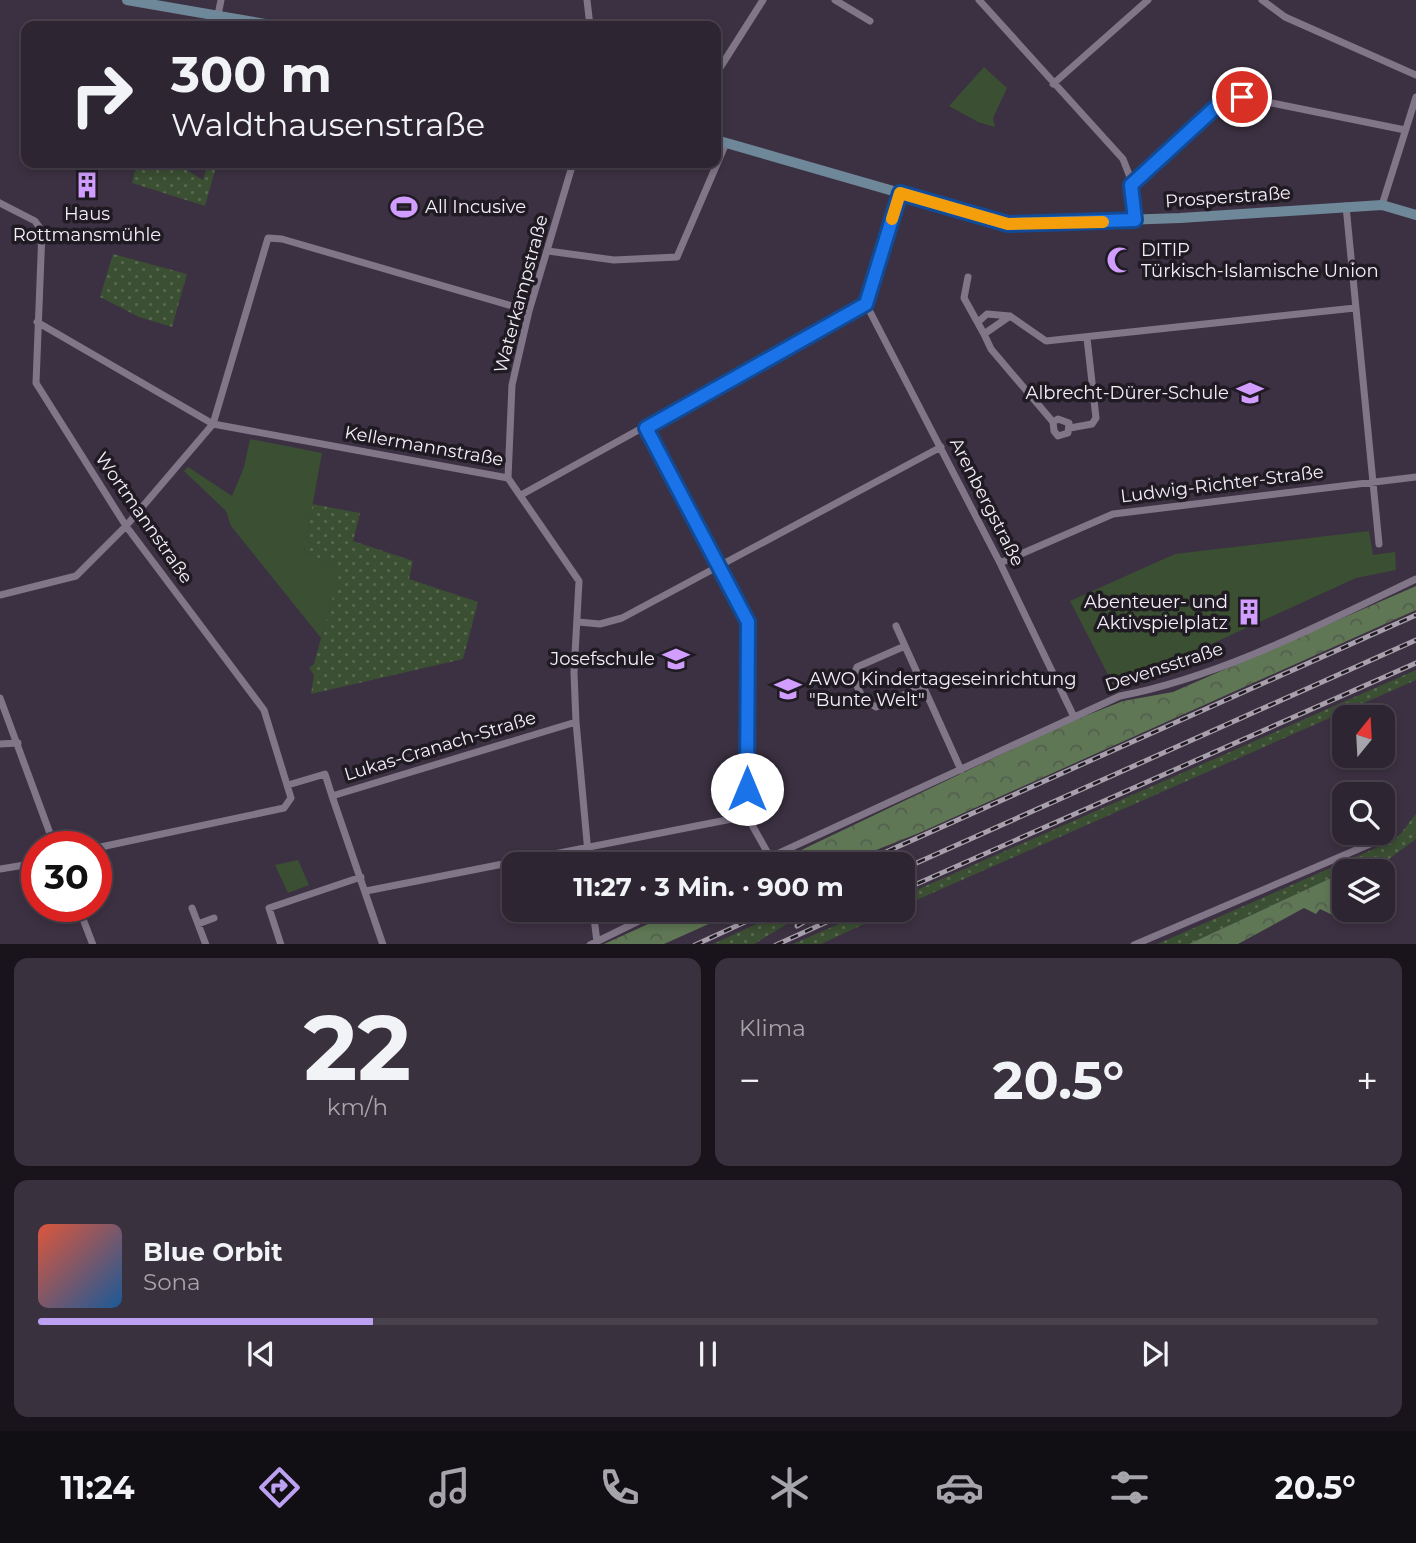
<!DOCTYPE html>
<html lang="de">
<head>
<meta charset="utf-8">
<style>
  body { margin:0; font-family:Montserrat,sans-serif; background:#39313e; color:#f1f3f6; height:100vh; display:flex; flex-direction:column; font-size:26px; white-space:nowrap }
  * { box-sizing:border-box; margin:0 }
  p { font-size:23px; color:#a7a5ac }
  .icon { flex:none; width:38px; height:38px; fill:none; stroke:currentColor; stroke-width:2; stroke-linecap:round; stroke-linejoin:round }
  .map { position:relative; height:944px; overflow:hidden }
  .side { display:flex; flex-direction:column; gap:14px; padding:14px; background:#19141c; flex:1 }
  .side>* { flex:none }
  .guide { position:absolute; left:21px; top:21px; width:700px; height:147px; border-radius:14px; box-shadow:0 4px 10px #0003,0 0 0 2px #48424d; background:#2d2532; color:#f1f3f6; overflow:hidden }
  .needle { width:46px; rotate:18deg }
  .fabs { position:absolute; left:1332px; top:705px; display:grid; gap:14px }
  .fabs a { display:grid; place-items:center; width:63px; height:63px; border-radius:14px; background:#2d2532; box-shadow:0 4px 10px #0003,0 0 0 2px #48424d; font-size:35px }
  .speed { position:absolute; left:21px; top:831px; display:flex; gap:14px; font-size:35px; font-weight:700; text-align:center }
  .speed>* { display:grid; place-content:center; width:91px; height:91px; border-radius:50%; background:#2d2532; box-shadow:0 4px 10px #0003,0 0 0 2px #48424d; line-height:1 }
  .speed .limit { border:10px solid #d22; background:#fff; color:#111 }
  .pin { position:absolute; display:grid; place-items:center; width:60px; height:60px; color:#fff; margin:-30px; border:4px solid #fff; border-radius:50%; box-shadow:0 2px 7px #0007 }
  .me { position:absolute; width:77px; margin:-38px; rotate:0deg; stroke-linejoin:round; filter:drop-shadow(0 0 5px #0008) }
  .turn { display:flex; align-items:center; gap:24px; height:147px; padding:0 35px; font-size:32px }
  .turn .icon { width:91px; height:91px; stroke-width:2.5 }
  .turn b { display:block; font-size:49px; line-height:60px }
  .big { font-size:52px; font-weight:700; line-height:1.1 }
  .side .card { flex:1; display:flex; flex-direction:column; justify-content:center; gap:10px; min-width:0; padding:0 24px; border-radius:14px; background:#39313e }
  .side .dial { align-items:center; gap:0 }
  .dial b { font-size:91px; line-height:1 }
  .song { display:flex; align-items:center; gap:21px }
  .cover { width:84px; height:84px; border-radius:10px; background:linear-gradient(135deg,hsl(10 70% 55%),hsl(210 70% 35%)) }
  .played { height:7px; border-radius:4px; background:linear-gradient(90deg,#bca0f2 25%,#48424d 25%) }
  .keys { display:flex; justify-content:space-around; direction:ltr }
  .heat { display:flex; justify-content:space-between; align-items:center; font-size:38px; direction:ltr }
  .side .tiles { flex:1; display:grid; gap:14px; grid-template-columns:1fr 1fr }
  .card:last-child { grid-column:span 2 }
  .trip { position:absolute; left:502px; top:852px; width:413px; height:70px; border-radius:14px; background:#2d2532; box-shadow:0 4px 10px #0003,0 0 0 2px #48424d; font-weight:700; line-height:70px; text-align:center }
  .dock { display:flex; height:112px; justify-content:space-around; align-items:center; background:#120f14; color:#a7a5ac }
  .dock .icon { width:49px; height:49px }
  .dock .selected { color:#bca0f2 }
  .dock b { font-size:32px; color:#f1f3f6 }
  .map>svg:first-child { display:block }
</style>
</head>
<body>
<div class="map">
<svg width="1416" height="945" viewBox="0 0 1416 945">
  <defs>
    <pattern id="grass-dots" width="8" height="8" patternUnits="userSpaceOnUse" patternTransform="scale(1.75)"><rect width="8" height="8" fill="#3b4f32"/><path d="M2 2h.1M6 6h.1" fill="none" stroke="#586950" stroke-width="1.8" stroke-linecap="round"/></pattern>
    <pattern id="forest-crowns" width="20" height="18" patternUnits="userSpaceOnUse" patternTransform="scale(1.75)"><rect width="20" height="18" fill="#5f7754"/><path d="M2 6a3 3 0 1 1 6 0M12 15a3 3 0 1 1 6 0" fill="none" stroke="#545f4f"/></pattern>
  </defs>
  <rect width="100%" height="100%" fill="#3c3142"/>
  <path fill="url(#grass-dots)" d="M 137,163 L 175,163 L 203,180 L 208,163 L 217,163 L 205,206 L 132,183 Z
    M 113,254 L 187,274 L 172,327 L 139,317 L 100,297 Z
    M 312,504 L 360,513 L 353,541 L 413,561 L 409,579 L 478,602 L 463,659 L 311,694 L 314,675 L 309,668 L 314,664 L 340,569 L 304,551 Z
    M 1416,670 L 1416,680 L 903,906 L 903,896 Z
    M 1416,814 L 1416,839 L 1378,867 L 1376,857 L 1189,944 L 1155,945 L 1392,841 C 1404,833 1407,824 1416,814 Z
    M 787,910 L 810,910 L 754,944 L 713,944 Z
    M 871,910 L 894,910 L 821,944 L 793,944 Z"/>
  <path fill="url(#forest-crowns)" d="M 1416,586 L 1416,610 L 919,833 L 841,864 L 772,864 L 1065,724 L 1123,701 L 1173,692 Z
    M 1376,857 L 1378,867 L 1375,871 L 1346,871 Z
    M 1344,872 L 1344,910 L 1350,910 L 1343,920 L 1320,909 L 1316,914 L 1304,908 L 1238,944 L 1189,944 Z
    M 679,910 L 740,910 L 664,944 L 604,944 Z"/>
  <path fill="#3b4f32" d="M 984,67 L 1007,88 L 993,118 L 995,127 L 978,122 L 949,106 Z
    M 250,439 L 322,453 L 304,551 L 341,569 L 321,638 L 231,526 L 226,511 L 184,471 L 188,467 L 232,496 L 244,467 Z
    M 1369,531 L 1373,555 L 1395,552 L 1396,570 L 1356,578 L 1115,688 L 1070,601 L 1175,554 Z
    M 298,860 L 309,885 L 288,893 L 275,865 Z"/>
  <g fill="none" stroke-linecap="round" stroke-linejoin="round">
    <path stroke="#817588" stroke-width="7" d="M 587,0 L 590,26
      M 835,0 L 870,21
      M 979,0 L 1123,159 L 1130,177 L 1135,220
      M 1262,0 L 1285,17 L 1416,75
      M 218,15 L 221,0
      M 716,74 L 763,0
      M 1053,84 L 1148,0
      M 1131,185 L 1217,106 L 1230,98 L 1252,99 L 1405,130
      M 0,203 L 35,221 L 42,231 L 36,383 L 126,526 L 264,710 L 291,798 L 284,808 L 96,848
      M 1382,205 L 1416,97
      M 1346,206 L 1379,544
      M 548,251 L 614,260 L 677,257 L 726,143
      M 968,277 L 964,298 L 984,334
      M 866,304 L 1000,563 L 1074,717
      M 37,322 L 213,424 L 508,478 L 579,581 L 574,673 L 576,722 L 589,864
      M 978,322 L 987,314 L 1010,316
      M 1053,422 L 1058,419 L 1069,423 L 1068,433 L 1058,436 L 1054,431 L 1053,422 L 991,349 L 984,334 L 1010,316 L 1046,341 L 1355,308
      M 646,428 L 748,622 L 747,816 L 770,857
      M 1070,428 L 1092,424 L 1096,418 L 1087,338
      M 508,478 L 512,385 L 529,311 L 573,163
      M 521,495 L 866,304 L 900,193
      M 1000,563 L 1113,514 L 1416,477
      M 0,595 L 76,576 L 126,526 L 213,424 L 268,238 L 282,239 L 529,311
      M 578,622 L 600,624 L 622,618 L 941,447
      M 896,626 L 905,646
      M 924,686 L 876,707 L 863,699 L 853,677 L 857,667 L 905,646 L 961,770
      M 0,698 L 55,847
      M 0,744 L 18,743
      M 288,785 L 325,774 L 332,796 L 576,722
      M 332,796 L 383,945
      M 1382,827 L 1387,821
      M 755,864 L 1120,696 C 1220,677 1324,623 1416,579
      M 0,869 L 37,863
      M 366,891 L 747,816
      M 78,906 L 93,945
      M 192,908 L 206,945
      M 593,910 L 597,942
      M 198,924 L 214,918
      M 281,945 L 269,908 L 361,877
      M 590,945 L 661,910
      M 1134,945 L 1370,844 L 1378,833"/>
    <path stroke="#6e889a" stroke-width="10" d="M 127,0 L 277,26
      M 716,140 L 1008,224 L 1180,218 L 1382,205 L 1416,215"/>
    <g stroke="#a8a0ac" stroke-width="5">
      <path id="rail" d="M 859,864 L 1416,615
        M 903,869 L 1416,640
        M 903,890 L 1416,663
        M 797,926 L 824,910
        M 695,945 L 771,910
        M 776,945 L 853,910"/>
    </g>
    <use href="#rail" stroke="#201b23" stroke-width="2.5" stroke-dasharray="8" stroke-linecap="butt"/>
  </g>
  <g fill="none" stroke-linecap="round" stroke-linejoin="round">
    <g stroke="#114b97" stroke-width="18">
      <path id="route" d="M 747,789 L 748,622 L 646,428 L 866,304 L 900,193 L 1008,224 L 1135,220 L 1131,185 L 1217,106 L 1227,99 L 1242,97"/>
    </g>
    <use href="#route" stroke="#1a73e8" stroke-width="12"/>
    <path stroke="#f59e0b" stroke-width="12" d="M 892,219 L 900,193 L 1008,224 L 1103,222"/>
  </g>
  <defs>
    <g id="building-bare" transform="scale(2.1)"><path d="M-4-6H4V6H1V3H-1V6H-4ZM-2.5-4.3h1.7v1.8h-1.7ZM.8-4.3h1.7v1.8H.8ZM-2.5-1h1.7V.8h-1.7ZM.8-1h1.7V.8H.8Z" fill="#d19dfe" stroke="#201b23" stroke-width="2.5" paint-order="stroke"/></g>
    <g id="stadium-bare" transform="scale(2.1)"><path d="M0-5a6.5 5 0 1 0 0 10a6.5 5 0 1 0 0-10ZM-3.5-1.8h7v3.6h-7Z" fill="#d19dfe" stroke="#201b23" stroke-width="2.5" paint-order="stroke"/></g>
    <g id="mosque-bare" transform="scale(2.1)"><path d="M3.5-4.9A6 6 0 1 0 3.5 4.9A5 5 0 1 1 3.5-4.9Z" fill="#d19dfe" stroke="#201b23" stroke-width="2.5" paint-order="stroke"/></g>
    <g id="school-bare" transform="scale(2.1)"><path d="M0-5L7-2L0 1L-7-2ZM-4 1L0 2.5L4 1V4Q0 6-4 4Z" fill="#d19dfe" stroke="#201b23" stroke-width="2.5" paint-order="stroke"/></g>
  </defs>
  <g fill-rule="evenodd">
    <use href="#building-bare" x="87" y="185"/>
    <use href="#stadium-bare" x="404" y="207"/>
    <use href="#mosque-bare" x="1120" y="260"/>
    <use href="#school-bare" x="1250" y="393"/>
    <use href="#building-bare" x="1249" y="612"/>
    <use href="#school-bare" x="676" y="659"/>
    <use href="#school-bare" x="788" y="689"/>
  </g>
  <g text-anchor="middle" stroke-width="7" stroke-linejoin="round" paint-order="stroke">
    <g font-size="18" fill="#f4eef8" stroke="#201b23">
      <text transform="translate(1228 197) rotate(-4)" y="6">Prosperstraße</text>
      <text transform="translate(521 294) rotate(-75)" y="6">Waterkampstraße</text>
      <text transform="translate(424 446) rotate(10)" y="6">Kellermannstraße</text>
      <text transform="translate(1222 484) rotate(-7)" y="6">Ludwig-Richter-Straße</text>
      <text transform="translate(987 502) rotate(63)" y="6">Arenbergstraße</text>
      <text transform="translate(144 518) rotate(55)" y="6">Wortmannstraße</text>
      <text transform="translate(1164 667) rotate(-18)" y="6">Devensstraße</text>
      <text transform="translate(440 746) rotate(-17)" y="6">Lukas-Cranach-Straße</text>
    </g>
    <g font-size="18" fill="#f4eef8" stroke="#201b23" text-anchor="start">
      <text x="425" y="213">All Incusive</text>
      <text x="87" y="220" text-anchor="middle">Haus<tspan x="87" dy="21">Rottmansmühle</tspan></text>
      <text x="1141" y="256">DITIP<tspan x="1141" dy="21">Türkisch-Islamische Union</tspan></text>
      <text x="1229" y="399" text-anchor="end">Albrecht-Dürer-Schule</text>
      <text x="1228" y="608" text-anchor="end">Abenteuer- und<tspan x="1228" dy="21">Aktivspielplatz</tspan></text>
      <text x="655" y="665" text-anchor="end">Josefschule</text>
      <text x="809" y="685">AWO Kindertageseinrichtung<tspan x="809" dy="21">"Bunte Welt"</tspan></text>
    </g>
  </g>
</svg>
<div class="fabs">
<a><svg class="needle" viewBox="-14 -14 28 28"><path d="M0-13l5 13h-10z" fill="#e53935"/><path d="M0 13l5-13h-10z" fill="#a7a5ac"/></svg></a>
<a><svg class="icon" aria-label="search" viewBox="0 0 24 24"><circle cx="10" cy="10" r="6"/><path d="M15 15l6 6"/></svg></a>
<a><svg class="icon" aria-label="layers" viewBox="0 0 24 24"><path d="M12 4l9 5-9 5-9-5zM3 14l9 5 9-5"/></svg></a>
</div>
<div class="speed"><div class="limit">30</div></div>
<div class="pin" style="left:1242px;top:97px;background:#d93025"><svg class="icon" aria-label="arrive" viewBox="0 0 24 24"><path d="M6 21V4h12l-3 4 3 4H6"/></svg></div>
<svg class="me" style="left:747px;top:789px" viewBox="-20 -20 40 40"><circle r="19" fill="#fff"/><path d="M0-13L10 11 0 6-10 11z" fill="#1a73e8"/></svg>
<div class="trip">11:27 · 3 Min. · 900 m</div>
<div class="guide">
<div class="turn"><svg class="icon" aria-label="right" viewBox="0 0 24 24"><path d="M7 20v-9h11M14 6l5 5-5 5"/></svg><div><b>300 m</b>Waldthausenstraße</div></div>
</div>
</div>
<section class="side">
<div class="tiles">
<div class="card dial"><b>22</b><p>km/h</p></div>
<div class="card"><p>Klima</p>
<div class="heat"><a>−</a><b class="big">20.5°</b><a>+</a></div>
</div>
<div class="card">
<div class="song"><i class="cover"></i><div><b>Blue Orbit</b><p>Sona</p></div></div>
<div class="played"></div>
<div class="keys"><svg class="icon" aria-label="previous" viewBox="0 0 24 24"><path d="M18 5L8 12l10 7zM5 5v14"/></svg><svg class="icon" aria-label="pause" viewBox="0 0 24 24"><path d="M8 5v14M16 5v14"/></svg><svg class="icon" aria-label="next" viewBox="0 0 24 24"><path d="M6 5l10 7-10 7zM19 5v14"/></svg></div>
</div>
</div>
</section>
<nav class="dock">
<b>11:24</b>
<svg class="icon selected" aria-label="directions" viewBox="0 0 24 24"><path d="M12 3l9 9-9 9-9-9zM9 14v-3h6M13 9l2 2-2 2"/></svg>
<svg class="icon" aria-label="music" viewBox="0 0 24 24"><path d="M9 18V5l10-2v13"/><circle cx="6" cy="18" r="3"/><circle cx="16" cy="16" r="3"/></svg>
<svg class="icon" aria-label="phone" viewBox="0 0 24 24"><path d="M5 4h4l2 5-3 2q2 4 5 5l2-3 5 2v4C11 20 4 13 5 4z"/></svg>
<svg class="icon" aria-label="climate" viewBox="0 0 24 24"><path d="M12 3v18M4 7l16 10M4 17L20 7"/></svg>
<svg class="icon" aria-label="car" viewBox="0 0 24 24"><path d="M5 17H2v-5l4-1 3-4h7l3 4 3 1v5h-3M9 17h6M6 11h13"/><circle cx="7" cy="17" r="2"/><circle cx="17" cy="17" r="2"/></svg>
<svg class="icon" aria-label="filters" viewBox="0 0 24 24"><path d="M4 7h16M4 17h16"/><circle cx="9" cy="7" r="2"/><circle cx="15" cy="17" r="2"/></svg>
<b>20.5°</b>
</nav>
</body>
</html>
